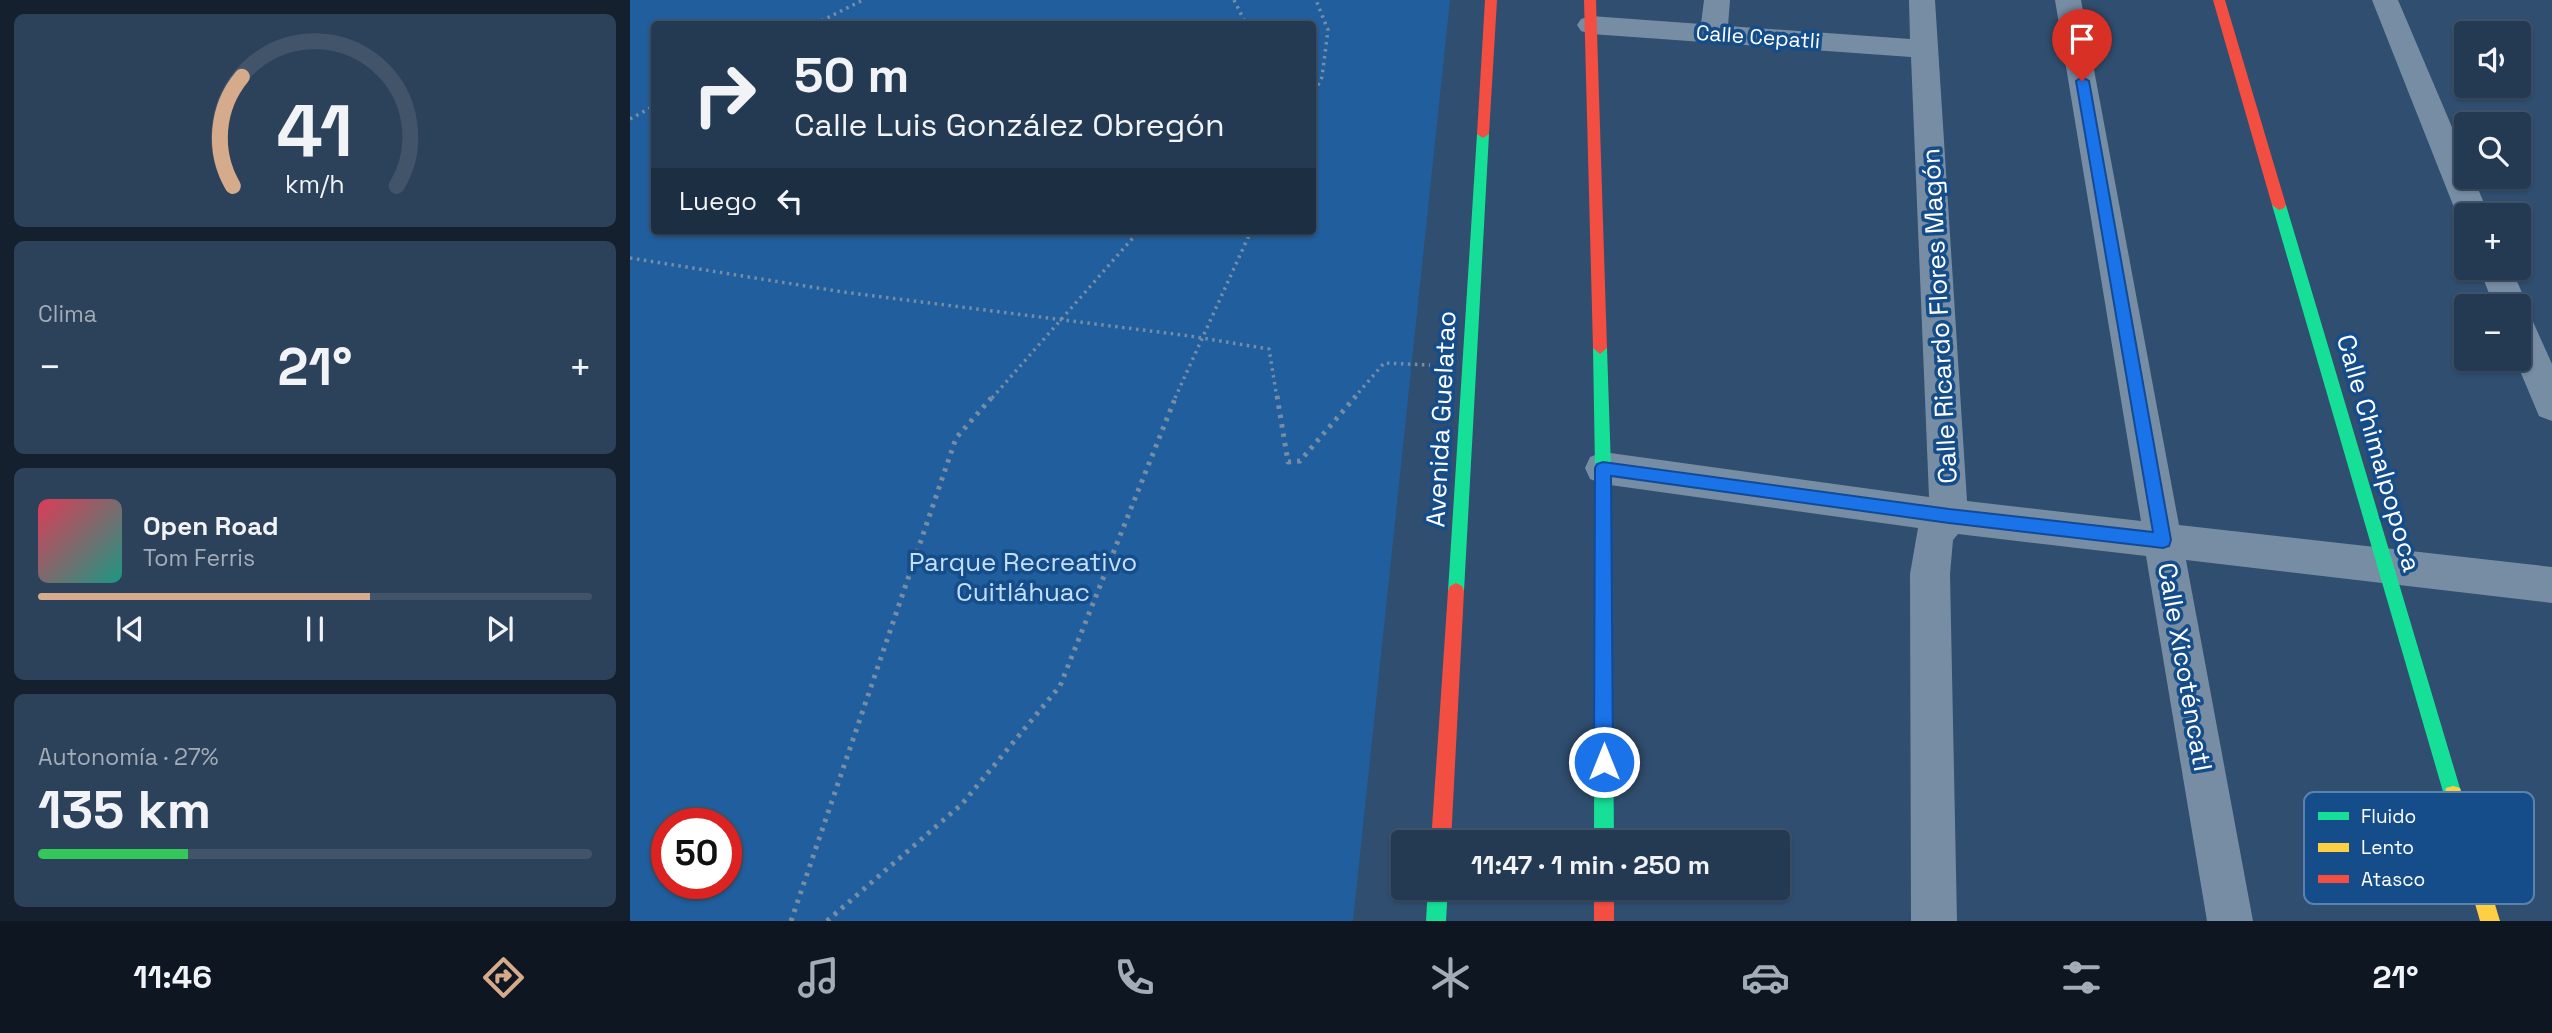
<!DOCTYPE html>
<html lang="es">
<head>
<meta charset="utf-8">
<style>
  body { margin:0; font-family:"Space Grotesk",sans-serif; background:#2c415a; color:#f1f3f6; height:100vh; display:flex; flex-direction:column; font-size:26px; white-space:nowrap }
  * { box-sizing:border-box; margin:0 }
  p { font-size:23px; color:#a3adb8 }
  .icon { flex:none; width:38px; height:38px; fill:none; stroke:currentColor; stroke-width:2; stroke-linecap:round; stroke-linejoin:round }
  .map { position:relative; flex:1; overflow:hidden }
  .sheet { display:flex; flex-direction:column; gap:14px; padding:14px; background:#14202e; width:630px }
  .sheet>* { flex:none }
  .top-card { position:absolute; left:21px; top:21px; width:665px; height:214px; border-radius:7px; box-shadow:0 2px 5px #0004,0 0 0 2px #41546a; background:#243a53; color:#f1f3f6; overflow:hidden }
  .tools { position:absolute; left:1824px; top:21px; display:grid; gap:14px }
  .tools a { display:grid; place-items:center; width:77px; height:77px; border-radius:7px; background:#243a53; box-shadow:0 2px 5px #0004,0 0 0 2px #41546a; font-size:35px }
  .speed { position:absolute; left:21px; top:808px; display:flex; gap:14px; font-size:35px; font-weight:700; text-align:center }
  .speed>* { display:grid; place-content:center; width:91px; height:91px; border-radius:50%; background:#243a53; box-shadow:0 2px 5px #0004,0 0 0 2px #41546a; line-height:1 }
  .speed .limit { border:10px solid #d22; background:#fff; color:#111 }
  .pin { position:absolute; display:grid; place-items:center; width:60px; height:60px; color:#fff; margin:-72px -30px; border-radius:50% 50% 50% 0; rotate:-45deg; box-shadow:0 0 7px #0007 }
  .pin .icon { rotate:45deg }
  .me { position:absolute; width:77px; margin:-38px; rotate:0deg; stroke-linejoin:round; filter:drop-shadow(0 0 5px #0008) }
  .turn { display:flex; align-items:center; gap:24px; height:147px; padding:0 28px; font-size:32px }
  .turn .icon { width:91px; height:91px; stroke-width:2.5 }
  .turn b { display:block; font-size:49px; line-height:60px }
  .then { display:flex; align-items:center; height:66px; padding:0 28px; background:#0003; gap:14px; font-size:26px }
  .big { font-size:52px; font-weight:700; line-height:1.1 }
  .sheet .widget { flex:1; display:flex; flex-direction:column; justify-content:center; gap:10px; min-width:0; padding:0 24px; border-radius:10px; background:#2c415a }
  .sheet .dial { align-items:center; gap:0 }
  .dial svg { height:182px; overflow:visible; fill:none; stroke:#41546a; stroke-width:7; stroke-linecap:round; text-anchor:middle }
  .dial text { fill:#f1f3f6; stroke:none }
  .song { display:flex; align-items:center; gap:21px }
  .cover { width:84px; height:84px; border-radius:10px; background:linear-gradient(135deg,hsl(350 70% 55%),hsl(170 70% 35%)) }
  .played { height:7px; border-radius:4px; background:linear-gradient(90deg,#d6ab8b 60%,#41546a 60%) }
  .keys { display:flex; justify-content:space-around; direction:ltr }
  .heat { display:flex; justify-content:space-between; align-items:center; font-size:38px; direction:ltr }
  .charge { height:10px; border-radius:5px; background:linear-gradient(90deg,#34c759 27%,#41546a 0) }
  .trip { position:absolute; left:761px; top:830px; width:399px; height:70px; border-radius:7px; background:#243a53; box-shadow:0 2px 5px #0004,0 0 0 2px #41546a; font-weight:700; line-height:70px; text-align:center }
  .menu { display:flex; height:112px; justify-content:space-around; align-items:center; background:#0e1721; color:#a3adb8 }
  .menu .icon { width:49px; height:49px }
  .menu .active { color:#d6ab8b }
  .menu b { font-size:32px; color:#f1f3f6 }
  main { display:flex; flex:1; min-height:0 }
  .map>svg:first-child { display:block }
</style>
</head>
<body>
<main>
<section class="sheet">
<div class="widget dial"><svg viewBox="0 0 100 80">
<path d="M14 69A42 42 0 1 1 86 69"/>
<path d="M14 69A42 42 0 0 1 18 21" stroke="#d6ab8b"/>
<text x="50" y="56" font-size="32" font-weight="700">41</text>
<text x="50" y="72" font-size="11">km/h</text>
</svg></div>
<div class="widget"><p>Clima</p>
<div class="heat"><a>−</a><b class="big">21°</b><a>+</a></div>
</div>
<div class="widget">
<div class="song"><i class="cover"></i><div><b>Open Road</b><p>Tom Ferris</p></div></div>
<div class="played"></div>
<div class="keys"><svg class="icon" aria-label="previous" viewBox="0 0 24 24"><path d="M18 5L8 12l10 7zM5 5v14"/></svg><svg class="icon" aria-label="pause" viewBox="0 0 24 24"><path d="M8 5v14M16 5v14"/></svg><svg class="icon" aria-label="next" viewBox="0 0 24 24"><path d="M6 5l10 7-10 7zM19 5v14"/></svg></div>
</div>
<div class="widget"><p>Autonomía · 27%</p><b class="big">135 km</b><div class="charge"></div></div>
</section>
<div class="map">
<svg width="1922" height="921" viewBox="0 0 1922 921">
  <rect width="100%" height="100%" fill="#304e6f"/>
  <path fill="#205e9d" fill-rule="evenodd" d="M 0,0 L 820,0 L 723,921 L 0,921 ZM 24,24 L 682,24 L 682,231 L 24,231 ZM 37,824 L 96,824 L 96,884 L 37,884 Z"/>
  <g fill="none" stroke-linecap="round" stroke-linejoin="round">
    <path stroke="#778da4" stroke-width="3.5" stroke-dasharray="2.5 4.5" stroke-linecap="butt" d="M 604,0 L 616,24
      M 185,24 L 233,0
      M 682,98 L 692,77 L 698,30 L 686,0
      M 0,119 L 24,106
      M 0,258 L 213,292 L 560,336 L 639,349 L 647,398
      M 362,398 L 509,231
      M 545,398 L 621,231
      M 724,398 L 754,363 L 800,365"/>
    <path stroke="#778da4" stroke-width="5" stroke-dasharray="3.5 6" stroke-linecap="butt" d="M 647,396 L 658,462 L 670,461 L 726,396
      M 161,921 L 326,438 L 363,396
      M 197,921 L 332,804 L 430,686 L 546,396"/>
    <path fill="#778da4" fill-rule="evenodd" d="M 1074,0 L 1100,0 L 1098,26 L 1280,39 L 1279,0 L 1305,0 L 1337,501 L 1511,521 L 1425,0 L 1451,0 L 1549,525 L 1922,567 L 1922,603 L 1556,560 L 1623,921 L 1577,921 L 1516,556 L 1328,534 L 1323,540 L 1320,574 L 1327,921 L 1281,921 L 1280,574 L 1288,528 L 973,484 L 960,479 L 955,468 L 960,457 L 973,452 L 1299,497 L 1281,57 L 961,34 L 951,31 L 947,25 L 951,19 L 961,16 L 1071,24 Z
      M 1742,0 L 1768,0 L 1836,160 L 1836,177 L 1843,177 L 1859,215 L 1836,215 L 1836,224 L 1827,215 Z
      M 1849,268 L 1881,268 L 1898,306 L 1894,313 L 1900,315 L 1922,364 L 1922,421 L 1909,416 L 1885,359 L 1888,359 L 1888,306 L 1864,306 Z"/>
    <path fill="#16e098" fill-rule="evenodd" d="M 853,130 L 859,134 L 834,591 L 832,596 L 826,599 L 820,596 L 818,591 L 847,134 Z
      M 1649,200 L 1656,205 L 1832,795 L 1830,802 L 1823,804 L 1816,802 L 1814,795 L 1642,205 Z
      M 970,342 L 977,348 L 981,468 L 984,842 L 964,842 L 965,468 L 963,348 Z
      M 798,887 L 818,887 L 816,921 L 796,921 Z"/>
    <path fill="#ffcf43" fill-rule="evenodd" d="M 1823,786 L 1830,788 L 1832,795 L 1870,921 L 1850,921 L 1814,795 L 1816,788 Z"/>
    <path fill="#f24e42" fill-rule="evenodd" d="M 855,0 L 867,0 L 859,134 L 853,138 L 847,134 Z
      M 954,0 L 966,0 L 977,348 L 970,354 L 963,348 Z
      M 1583,0 L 1595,0 L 1656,205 L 1654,208 L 1649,210 L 1642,205 Z
      M 826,583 L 832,586 L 834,591 L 821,842 L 801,842 L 818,591 L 820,586 Z
      M 964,887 L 984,887 L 984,921 L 964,921 Z"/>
  </g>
  <path fill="#1a73e8" stroke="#114b97" stroke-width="2" d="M 1452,77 L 1459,81 L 1541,540 L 1539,546 L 1533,548 L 1319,523 L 981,476 L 983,762 L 980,768 L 974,771 L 967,768 L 964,762 L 965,468 L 967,464 L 973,462 L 1319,509 L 1523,532 L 1446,81 Z"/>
  <g text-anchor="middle" stroke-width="7" stroke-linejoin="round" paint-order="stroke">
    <g font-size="21" fill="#fff" stroke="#154d8a">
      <text transform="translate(1128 37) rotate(4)" y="7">Calle Cepatli</text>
    </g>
    <g font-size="26" fill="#fff" stroke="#154d8a">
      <text transform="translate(1309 316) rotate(-93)" y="9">Calle Ricardo Flores Magón</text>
      <text transform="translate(811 419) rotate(-87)" y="9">Avenida Guelatao</text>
      <text transform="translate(1749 453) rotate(74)" y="9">Calle Chimalpopoca</text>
      <text transform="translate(1555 667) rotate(80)" y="9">Calle Xicoténcatl</text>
    </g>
    <g font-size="26" fill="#c3dffb" stroke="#154d8a">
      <text x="393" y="571">Parque Recreativo<tspan x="393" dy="30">Cuitláhuac</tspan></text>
    </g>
  </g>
  <rect x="1674" y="792" width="230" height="112" rx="10" fill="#154d8a" stroke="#5b82ad" stroke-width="2"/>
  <rect x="1688" y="812" width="31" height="8" fill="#16e098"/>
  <rect x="1688" y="843" width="31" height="9" fill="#ffcf43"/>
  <rect x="1688" y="875" width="31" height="8" fill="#f24e42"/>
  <g font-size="19" fill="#fff">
    <text x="1731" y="823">Fluido</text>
    <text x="1731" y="854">Lento</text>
    <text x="1731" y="886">Atasco</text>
  </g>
</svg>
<div class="tools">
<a><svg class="icon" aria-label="sound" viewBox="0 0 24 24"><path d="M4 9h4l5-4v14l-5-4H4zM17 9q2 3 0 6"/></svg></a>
<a><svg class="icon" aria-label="search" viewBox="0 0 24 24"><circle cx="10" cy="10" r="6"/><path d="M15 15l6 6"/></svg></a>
<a>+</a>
<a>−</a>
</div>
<div class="speed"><div class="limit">50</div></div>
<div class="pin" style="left:1452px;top:81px;background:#d93025"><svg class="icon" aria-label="arrive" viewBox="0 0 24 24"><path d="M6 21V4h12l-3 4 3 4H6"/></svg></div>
<svg class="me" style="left:974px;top:762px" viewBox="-20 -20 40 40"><circle r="17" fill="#1a73e8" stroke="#fff" stroke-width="3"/><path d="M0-11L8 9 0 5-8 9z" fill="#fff"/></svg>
<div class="trip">11:47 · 1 min · 250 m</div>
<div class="top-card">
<div class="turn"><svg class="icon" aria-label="right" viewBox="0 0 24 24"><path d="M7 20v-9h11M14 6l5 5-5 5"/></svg><div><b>50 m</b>Calle Luis González Obregón</div></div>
<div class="then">Luego<svg class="icon" aria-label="left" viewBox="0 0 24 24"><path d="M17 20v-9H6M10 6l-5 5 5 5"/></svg></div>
</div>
</div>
</main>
<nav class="menu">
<b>11:46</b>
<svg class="icon active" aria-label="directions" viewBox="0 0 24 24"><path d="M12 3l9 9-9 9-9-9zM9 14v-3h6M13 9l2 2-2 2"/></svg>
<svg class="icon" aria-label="music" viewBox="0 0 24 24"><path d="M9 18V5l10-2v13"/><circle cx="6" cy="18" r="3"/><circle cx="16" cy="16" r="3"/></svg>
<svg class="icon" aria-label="phone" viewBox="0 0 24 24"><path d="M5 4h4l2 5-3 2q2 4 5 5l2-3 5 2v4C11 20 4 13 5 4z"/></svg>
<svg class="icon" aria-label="climate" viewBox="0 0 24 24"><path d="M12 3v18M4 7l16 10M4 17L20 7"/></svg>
<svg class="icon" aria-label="car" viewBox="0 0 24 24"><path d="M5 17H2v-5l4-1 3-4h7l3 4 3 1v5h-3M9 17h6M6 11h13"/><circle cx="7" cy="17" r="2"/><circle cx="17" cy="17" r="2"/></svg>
<svg class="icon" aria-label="filters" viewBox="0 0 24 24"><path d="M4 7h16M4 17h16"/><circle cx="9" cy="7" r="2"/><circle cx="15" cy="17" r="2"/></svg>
<b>21°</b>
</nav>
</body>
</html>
